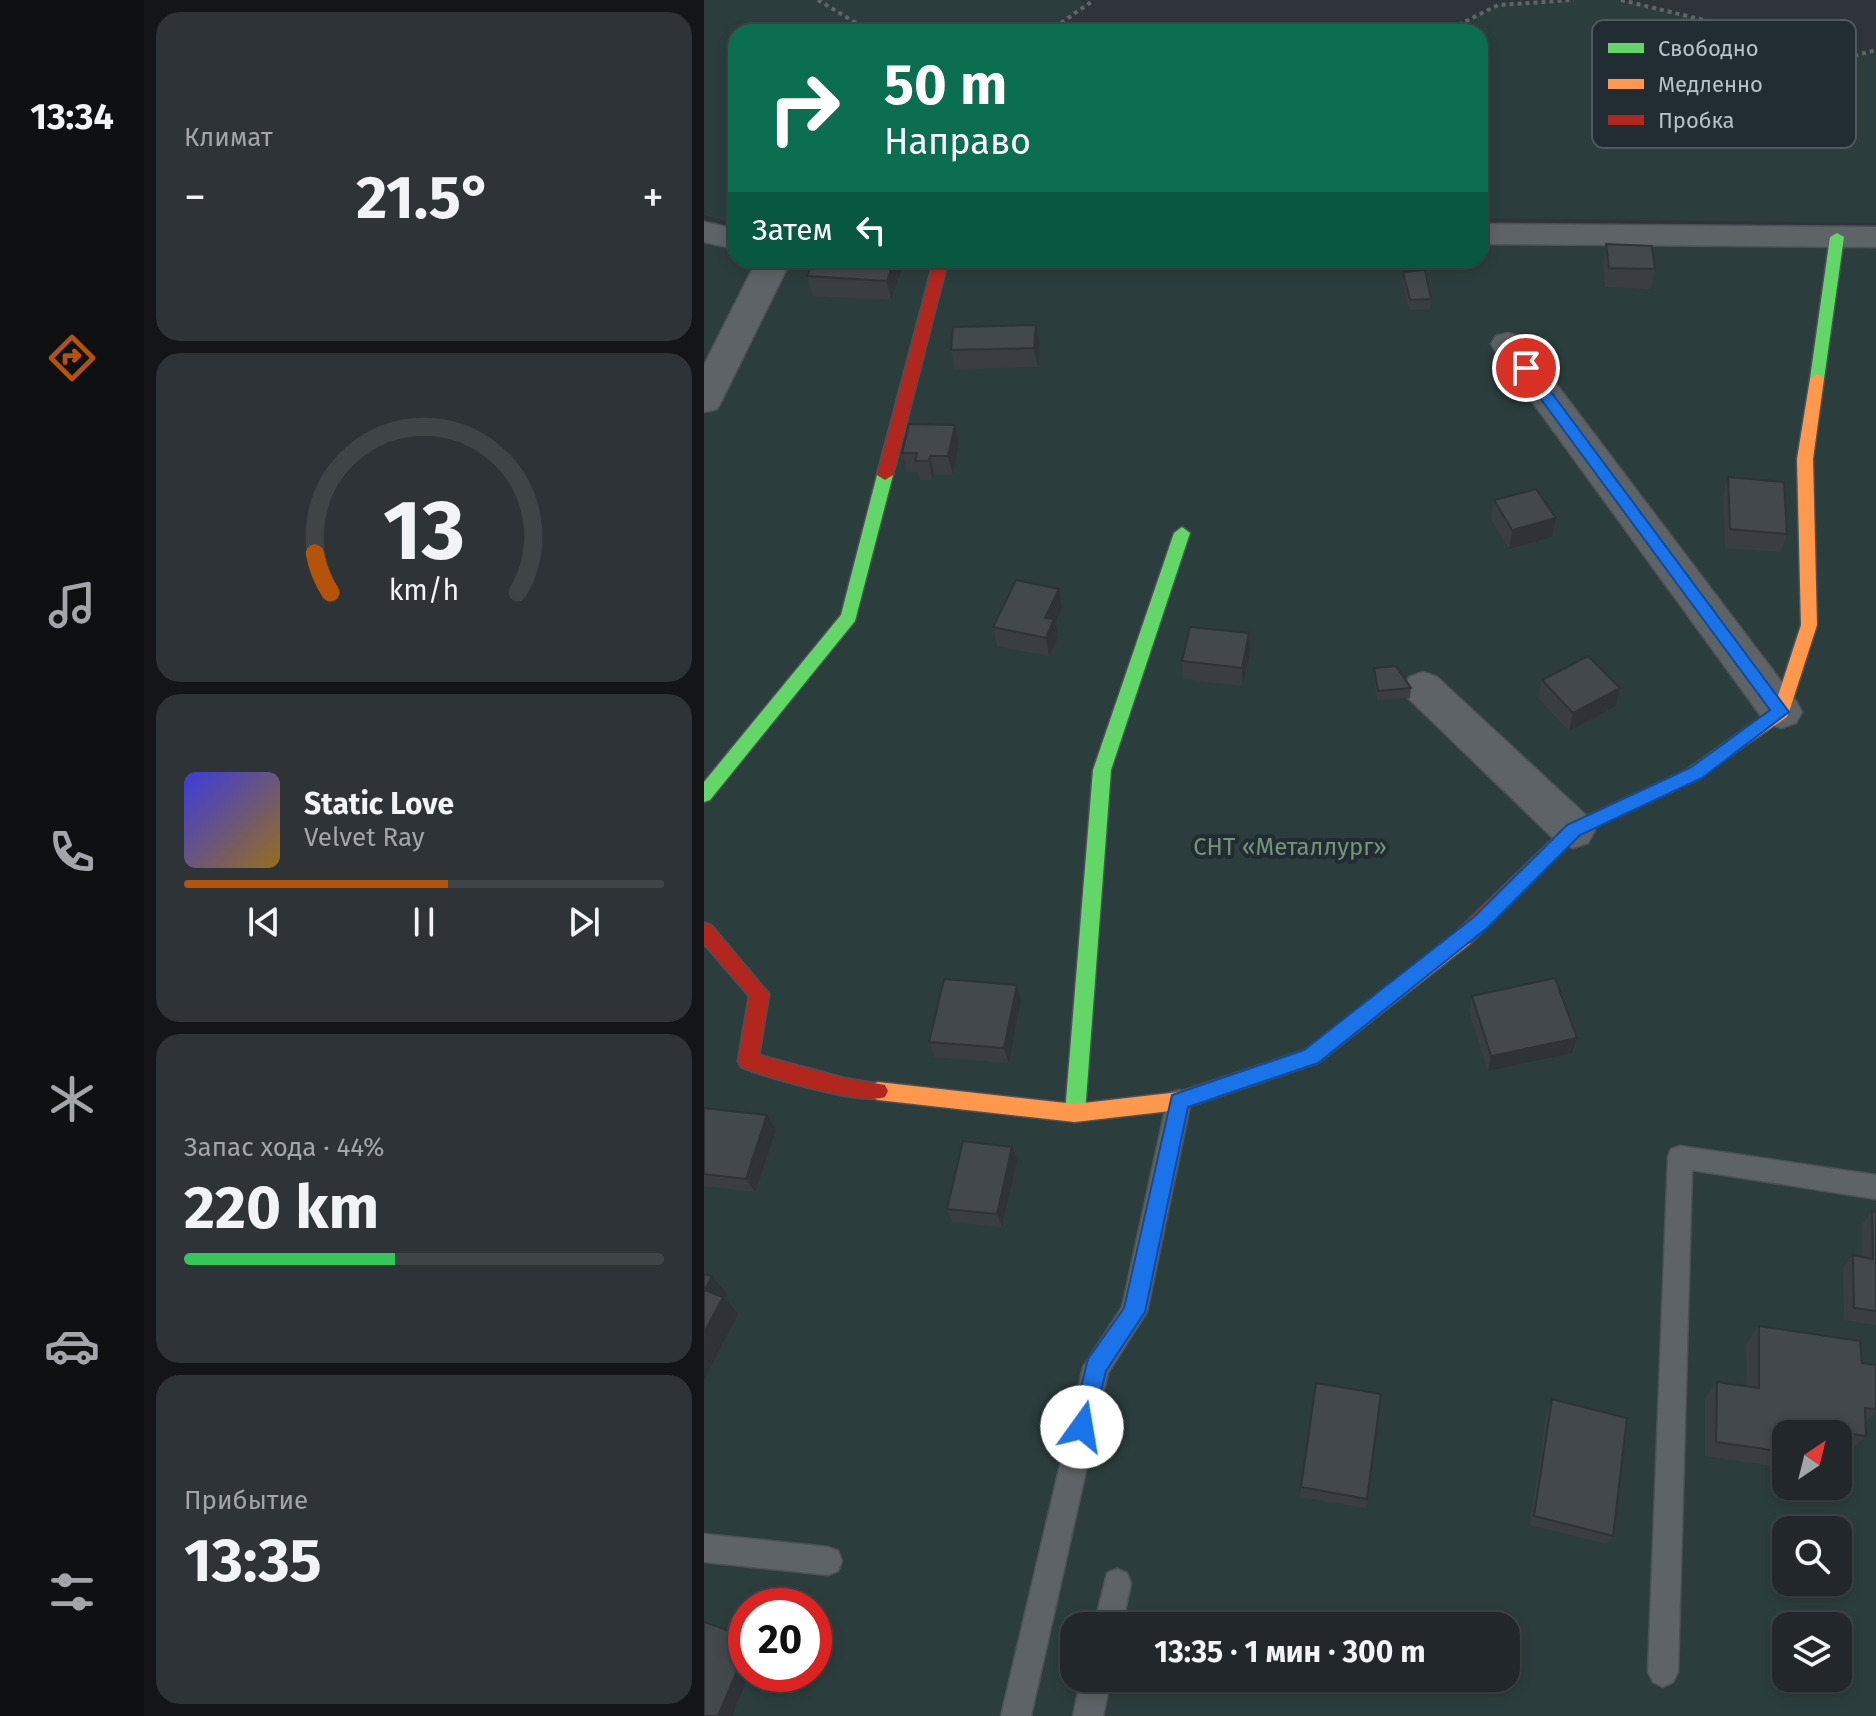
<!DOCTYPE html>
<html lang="ru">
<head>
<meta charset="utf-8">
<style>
  body { margin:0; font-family:"Fira Sans",sans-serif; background:#2e3337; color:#f1f3f6; height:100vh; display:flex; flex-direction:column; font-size:30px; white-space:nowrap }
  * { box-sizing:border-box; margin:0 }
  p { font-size:26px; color:#a2a5a9 }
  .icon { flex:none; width:44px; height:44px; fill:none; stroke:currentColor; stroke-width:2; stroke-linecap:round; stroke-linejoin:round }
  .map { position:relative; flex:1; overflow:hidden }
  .details { display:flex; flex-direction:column; gap:12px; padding:12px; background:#131518; width:560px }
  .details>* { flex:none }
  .banner { position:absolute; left:24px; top:24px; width:760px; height:244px; border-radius:24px; box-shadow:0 4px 12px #0003,0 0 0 2px #3f4447; background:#0b6e4f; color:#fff; overflow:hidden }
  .needle { width:52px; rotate:35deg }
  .controls { position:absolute; left:1068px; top:1420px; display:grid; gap:16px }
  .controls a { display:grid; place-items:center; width:80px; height:80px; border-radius:16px; background:#22272b; box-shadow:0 4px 12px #0003,0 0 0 2px #3f4447; font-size:40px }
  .speed { position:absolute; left:24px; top:1588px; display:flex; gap:16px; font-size:40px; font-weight:700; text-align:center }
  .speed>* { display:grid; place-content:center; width:104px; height:104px; border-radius:50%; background:#22272b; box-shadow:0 4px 12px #0003,0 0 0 2px #3f4447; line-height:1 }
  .speed .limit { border:12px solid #d22; background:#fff; color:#111 }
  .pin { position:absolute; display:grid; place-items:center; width:68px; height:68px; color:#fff; margin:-34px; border:4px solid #fff; border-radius:50%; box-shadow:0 2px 8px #0007 }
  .me { position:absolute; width:88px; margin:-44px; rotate:13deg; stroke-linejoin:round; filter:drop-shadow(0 0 6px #0008) }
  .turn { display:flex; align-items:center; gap:28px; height:168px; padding:0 24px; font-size:36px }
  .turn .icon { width:104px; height:104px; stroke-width:2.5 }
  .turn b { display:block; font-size:56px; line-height:68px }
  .then { display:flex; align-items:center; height:76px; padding:0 24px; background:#0003; gap:16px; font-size:30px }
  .big { font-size:60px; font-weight:700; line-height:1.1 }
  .details .tile { flex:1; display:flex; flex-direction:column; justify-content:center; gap:12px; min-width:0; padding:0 28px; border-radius:24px; background:#2e3337 }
  .details .dial { align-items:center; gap:0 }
  .dial svg { height:208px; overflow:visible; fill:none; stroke:#3f4447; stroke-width:7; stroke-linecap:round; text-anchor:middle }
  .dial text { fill:#f1f3f6; stroke:none }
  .song { display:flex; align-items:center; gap:24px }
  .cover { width:96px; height:96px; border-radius:12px; background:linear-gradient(135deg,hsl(240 70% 55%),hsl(40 70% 35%)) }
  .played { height:8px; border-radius:4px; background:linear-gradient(90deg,#b45309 55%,#3f4447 55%) }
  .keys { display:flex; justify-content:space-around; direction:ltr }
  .heat { display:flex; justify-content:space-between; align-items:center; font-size:44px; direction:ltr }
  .charge { height:12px; border-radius:6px; background:linear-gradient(90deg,#34c759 44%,#3f4447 0) }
  .trip { position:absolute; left:356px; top:1612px; width:460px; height:80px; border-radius:24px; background:#22272b; box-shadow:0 4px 12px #0003,0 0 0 2px #3f4447; font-weight:700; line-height:80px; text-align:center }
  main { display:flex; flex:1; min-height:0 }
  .dock { display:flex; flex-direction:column; width:144px; justify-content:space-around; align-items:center; background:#0e1011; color:#a2a5a9 }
  .dock .icon { width:56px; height:56px }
  .dock .on { color:#b45309 }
  .dock b { font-size:36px; color:#f1f3f6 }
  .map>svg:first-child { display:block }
</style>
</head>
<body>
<main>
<nav class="dock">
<b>13:34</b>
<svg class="icon on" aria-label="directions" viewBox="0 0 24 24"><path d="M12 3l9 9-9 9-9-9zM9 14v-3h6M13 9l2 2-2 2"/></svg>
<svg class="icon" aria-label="music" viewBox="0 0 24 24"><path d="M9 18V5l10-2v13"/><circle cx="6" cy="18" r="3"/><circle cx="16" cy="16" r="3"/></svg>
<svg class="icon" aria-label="phone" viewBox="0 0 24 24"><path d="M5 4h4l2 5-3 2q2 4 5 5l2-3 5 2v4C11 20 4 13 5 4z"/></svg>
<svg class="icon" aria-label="climate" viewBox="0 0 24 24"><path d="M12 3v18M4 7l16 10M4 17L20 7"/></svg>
<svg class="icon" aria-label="car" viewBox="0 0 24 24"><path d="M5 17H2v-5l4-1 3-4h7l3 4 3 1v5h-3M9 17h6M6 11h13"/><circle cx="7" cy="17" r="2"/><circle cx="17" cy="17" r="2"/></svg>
<svg class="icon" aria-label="filters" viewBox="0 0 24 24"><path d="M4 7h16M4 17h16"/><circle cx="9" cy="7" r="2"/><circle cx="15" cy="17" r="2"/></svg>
</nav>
<section class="details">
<div class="tile"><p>Климат</p>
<div class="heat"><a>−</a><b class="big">21.5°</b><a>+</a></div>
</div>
<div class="tile dial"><svg viewBox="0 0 100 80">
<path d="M14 69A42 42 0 1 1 86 69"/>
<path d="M14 69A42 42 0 0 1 8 54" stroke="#b45309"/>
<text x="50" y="56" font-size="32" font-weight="700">13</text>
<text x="50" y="72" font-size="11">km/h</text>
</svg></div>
<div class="tile">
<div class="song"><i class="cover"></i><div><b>Static Love</b><p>Velvet Ray</p></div></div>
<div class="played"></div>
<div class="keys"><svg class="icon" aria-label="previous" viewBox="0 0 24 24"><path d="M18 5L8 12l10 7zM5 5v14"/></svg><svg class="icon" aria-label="pause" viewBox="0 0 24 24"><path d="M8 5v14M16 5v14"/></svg><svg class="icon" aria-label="next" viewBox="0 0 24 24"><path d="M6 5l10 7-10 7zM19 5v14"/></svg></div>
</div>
<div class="tile"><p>Запас хода · 44%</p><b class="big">220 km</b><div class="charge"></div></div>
<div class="tile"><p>Прибытие</p><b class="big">13:35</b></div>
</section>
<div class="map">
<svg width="1172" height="1716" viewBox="0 0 1172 1716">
  <rect width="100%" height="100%" fill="#2e3439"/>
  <path fill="#2b3e3d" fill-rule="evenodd" d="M 0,0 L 375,0 L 384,4 L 344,32 L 32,32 L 32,224 L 0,215 Z
    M 870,0 L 917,0 L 1148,56 L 1172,50 L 1172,223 L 776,218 L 776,32 L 740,32 L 794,5 Z
    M 0,224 L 32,230 L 32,260 L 776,260 L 776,228 L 1172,232 L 1172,1716 L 0,1716 ZM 1082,1434 L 1134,1434 L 1134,1486 L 1082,1486 ZM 1082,1530 L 1134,1530 L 1134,1582 L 1082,1582 ZM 42,1606 L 110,1606 L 110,1674 L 42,1674 ZM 370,1626 L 802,1626 L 802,1678 L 370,1678 ZM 1082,1626 L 1134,1626 L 1134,1678 L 1082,1678 Z"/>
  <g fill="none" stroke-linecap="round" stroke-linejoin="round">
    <g stroke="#4c5156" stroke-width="3">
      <path id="lane" d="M 475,1090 L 484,1093 L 487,1101 L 443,1312 L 404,1373 L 327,1716 L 297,1716 L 379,1367 L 418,1307 L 463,1101 L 466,1093 Z
        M 976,1146 L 1172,1175 L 1172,1199 L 988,1170 L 974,1672 L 969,1682 L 959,1687 L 949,1682 L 944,1672 L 964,1157 L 967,1149 Z
        M 0,1534 L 124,1547 L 134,1551 L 138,1561 L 134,1571 L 124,1575 L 0,1562 Z
        M 413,1569 L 423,1573 L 427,1583 L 418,1626 L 390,1626 L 403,1573 Z
        M 377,1678 L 407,1678 L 399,1716 L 369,1716 Z"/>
    </g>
    <g stroke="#4c5156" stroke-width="3">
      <path id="street" d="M 0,222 L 32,229 L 32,249 L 0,242 Z
        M 776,224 L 1172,227 L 1172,247 L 776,244 Z
        M 53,260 L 87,260 L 18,400 L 13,409 L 0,412 L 0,365 Z
        M 804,333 L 816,336 L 1092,701 L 1098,712 L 1092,723 L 1077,728 L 1062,723 L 792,352 L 787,344 L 792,336 Z
        M 719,672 L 733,677 L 884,817 L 891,830 L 884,843 L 869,848 L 854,843 L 705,699 L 699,688 L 705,677 Z"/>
    </g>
    <g stroke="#4c5156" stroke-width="3">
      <path id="fast" d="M 1133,233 L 1140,237 L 1120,379 L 1113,384 L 1106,379 L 1126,237 Z
        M 181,470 L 189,475 L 151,621 L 6,800 L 0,802 L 0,782 L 137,615 L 173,475 Z
        M 478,527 L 486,533 L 407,770 L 381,1113 L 378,1119 L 371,1122 L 364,1119 L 361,1113 L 389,770 L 470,533 Z"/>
    </g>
    <g stroke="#4c5156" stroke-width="3">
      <path id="slow" d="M 1113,374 L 1120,379 L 1109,459 L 1113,625 L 1085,712 L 1083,717 L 991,780 L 985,778 L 982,773 L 985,768 L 1070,708 L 1097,625 L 1093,459 L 1106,379 Z
        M 760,929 L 767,931 L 769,937 L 767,943 L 614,1063 L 475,1110 L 371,1122 L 174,1100 L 167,1097 L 164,1091 L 167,1085 L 174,1082 L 371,1104 L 475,1092 L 601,1050 Z"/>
    </g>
    <g stroke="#4c5156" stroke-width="3">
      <path id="jam" d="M 230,260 L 244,260 L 189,475 L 181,480 L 173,475 Z
        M 991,766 L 997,768 L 1000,773 L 997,778 L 875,835 L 767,943 L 760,945 L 753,943 L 751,937 L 753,931 L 863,825 Z
        M 0,923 L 7,925 L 65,994 L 55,1055 L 140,1078 L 181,1085 L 184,1091 L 181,1097 C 158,1106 63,1077 37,1067 L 34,1061 L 45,996 L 0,944 Z"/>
    </g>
    <path stroke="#606668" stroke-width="4" stroke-dasharray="4 4" stroke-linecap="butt" d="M 114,0 L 167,32
      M 917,0 L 1149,56 L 1172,50
      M 344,32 L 390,0
      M 740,32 L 794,5 L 870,0"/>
    <use href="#lane" fill="#5e6367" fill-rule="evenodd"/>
    <use href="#street" fill="#5e6367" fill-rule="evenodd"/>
    <use href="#fast" fill="#63d668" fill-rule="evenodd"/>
    <use href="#slow" fill="#ff974d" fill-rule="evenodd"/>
    <use href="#jam" fill="#b3261e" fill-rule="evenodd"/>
  </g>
  <path fill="#3a3e42" d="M 902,244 L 951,269 L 947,289 L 901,287 L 899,264 Z
    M 200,263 L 187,300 L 109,296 L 103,276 Z
    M 699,272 L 727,299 L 726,309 L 705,310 L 699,282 Z
    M 335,344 L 334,367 L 251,369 L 247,350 Z
    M 255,444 L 249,475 L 230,475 L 229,480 L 216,480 L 214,472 L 203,472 L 198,453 Z
    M 1024,477 L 1083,534 L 1077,552 L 1021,548 L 1019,496 Z
    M 790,500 L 848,537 L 805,549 L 787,519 Z
    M 355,589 L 358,608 L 351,622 L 354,638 L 345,656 L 293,646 L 289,627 Z
    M 546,652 L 538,686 L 479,679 L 478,661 Z
    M 670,668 L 707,688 L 706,698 L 673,700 L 670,677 Z
    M 838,680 L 912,706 L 865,731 L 834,698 Z
    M 768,996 L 873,1038 L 868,1053 L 784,1071 L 765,1011 Z
    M 317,1000 L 305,1063 L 231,1057 L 225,1042 Z
    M 0,1108 L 63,1115 L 72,1130 L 51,1192 L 0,1186 Z
    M 308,1147 L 313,1160 L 298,1227 L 249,1222 L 243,1209 Z
    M 1168,1211 L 1172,1212 L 1172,1325 L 1140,1320 L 1139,1268 L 1149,1255 L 1158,1257 L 1158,1224 Z
    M 1055,1326 L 1158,1363 L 1172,1365 L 1172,1411 L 1161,1422 L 1162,1436 L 1147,1450 L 1134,1448 L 1134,1434 L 1082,1434 L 1082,1468 L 1001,1456 L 1001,1398 L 1013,1382 L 1043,1387 L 1042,1343 Z
    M 848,1399 L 909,1536 L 902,1544 L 826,1525 L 843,1410 Z
    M 597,1487 L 663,1499 L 662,1508 L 596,1497 Z"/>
  <path fill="#2f3236" d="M 190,260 L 199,260 L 200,263 L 187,300 L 183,281 Z
    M 332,325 L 335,344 L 334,367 L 330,348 Z
    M 251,425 L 255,444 L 249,475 L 244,456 Z
    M 226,456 L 230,475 L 229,480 L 225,461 Z
    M 852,518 L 848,537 L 805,549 L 808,530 Z
    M 355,589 L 358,608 L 351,622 L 354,638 L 345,656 L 342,638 L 341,618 Z
    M 545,633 L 546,652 L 538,686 L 538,668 Z
    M 916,688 L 912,706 L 865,731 L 869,713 Z
    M 313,985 L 317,1000 L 305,1063 L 300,1048 Z
    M 873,1038 L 868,1053 L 784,1071 L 787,1056 Z
    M 63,1115 L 72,1130 L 51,1192 L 42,1179 Z
    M 308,1147 L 313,1160 L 298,1227 L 293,1214 Z
    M 8,1276 L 23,1294 L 21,1298 L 34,1314 L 0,1380 L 1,1290 Z
    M 42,1650 L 42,1674 L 45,1674 L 28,1716 L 14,1716 Z"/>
  <path fill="#43484d" stroke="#2f3236" stroke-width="2" d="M 902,244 L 948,246 L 951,269 L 905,268 Z
    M 110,260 L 190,260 L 183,281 L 103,276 Z
    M 721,270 L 727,299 L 706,300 L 699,272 Z
    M 332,325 L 330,348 L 247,350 L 249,327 Z
    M 205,424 L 251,425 L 244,456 L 226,456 L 225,461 L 211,461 L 213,453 L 198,453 Z
    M 1024,477 L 1080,482 L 1083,534 L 1026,529 Z
    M 832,489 L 852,518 L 808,530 L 790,500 Z
    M 312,580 L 355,589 L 341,618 L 350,619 L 342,638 L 289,627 Z
    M 486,627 L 545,633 L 538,668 L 478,661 Z
    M 884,656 L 916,688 L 869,713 L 838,680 Z
    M 692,666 L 707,688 L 674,691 L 670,668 Z
    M 851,978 L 873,1038 L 787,1056 L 768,996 Z
    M 240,979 L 313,985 L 300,1048 L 225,1042 Z
    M 0,1108 L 63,1115 L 42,1179 L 0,1174 Z
    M 259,1141 L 308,1147 L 293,1214 L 243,1209 Z
    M 1168,1211 L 1172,1212 L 1172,1311 L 1150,1308 L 1149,1255 L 1169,1259 Z
    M 0,1274 L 8,1276 L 1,1290 L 19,1297 L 0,1333 Z
    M 1055,1326 L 1156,1341 L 1158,1363 L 1172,1365 L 1172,1409 L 1161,1408 L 1162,1436 L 1095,1426 L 1095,1434 L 1082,1434 L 1082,1452 L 1012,1442 L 1013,1382 L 1055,1388 Z
    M 612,1383 L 677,1394 L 663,1499 L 597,1487 Z
    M 848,1399 L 923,1418 L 909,1536 L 830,1516 Z
    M 0,1622 L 42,1637 L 42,1650 L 14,1716 L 0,1716 Z"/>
  <path fill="#1a73e8" stroke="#114b97" stroke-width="2" d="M 822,363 L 827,365 L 1085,712 L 998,778 L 876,835 L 783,928 L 614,1063 L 484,1107 L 441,1312 L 402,1371 L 386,1435 L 378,1439 L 370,1435 L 367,1427 L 384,1359 L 420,1308 L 468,1095 L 600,1050 L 770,917 L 863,825 L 986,768 L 1066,710 L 817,372 L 815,368 Z"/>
  <g text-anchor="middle" stroke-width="8" stroke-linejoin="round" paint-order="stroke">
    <g font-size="24" fill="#739776" stroke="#222c33">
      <text x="586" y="855">СНТ «Металлург»</text>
    </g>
  </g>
  <rect x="888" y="20" width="264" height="128" rx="12" fill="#222c33" stroke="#4f5960" stroke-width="2"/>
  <rect x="904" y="43" width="36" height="10" fill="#63d668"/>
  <rect x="904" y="79" width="36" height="10" fill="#ff974d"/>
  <rect x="904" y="115" width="36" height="10" fill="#b3261e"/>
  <g font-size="22" fill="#b9c2c9">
    <text x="954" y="56">Свободно</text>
    <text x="954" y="92">Медленно</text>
    <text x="954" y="128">Пробка</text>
  </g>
</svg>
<div class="controls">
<a><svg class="needle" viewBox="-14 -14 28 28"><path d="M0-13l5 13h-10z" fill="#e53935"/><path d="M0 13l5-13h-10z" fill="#a2a5a9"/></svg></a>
<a><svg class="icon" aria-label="search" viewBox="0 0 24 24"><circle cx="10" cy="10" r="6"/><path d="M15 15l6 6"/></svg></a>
<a><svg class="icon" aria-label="layers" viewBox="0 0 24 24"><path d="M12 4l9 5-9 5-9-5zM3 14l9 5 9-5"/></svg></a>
</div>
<div class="speed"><div class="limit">20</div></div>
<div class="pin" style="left:822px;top:368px;background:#d93025"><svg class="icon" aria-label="arrive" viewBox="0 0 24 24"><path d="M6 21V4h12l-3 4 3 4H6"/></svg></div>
<svg class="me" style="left:378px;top:1427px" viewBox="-20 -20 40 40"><circle r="19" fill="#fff"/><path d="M0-13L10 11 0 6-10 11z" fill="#1a73e8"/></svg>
<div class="trip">13:35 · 1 мин · 300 m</div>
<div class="banner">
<div class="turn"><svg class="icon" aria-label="right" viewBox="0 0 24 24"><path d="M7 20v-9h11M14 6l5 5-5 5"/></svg><div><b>50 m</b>Направо</div></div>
<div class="then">Затем<svg class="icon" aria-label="left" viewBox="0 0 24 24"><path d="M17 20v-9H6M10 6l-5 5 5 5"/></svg></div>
</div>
</div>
</main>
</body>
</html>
